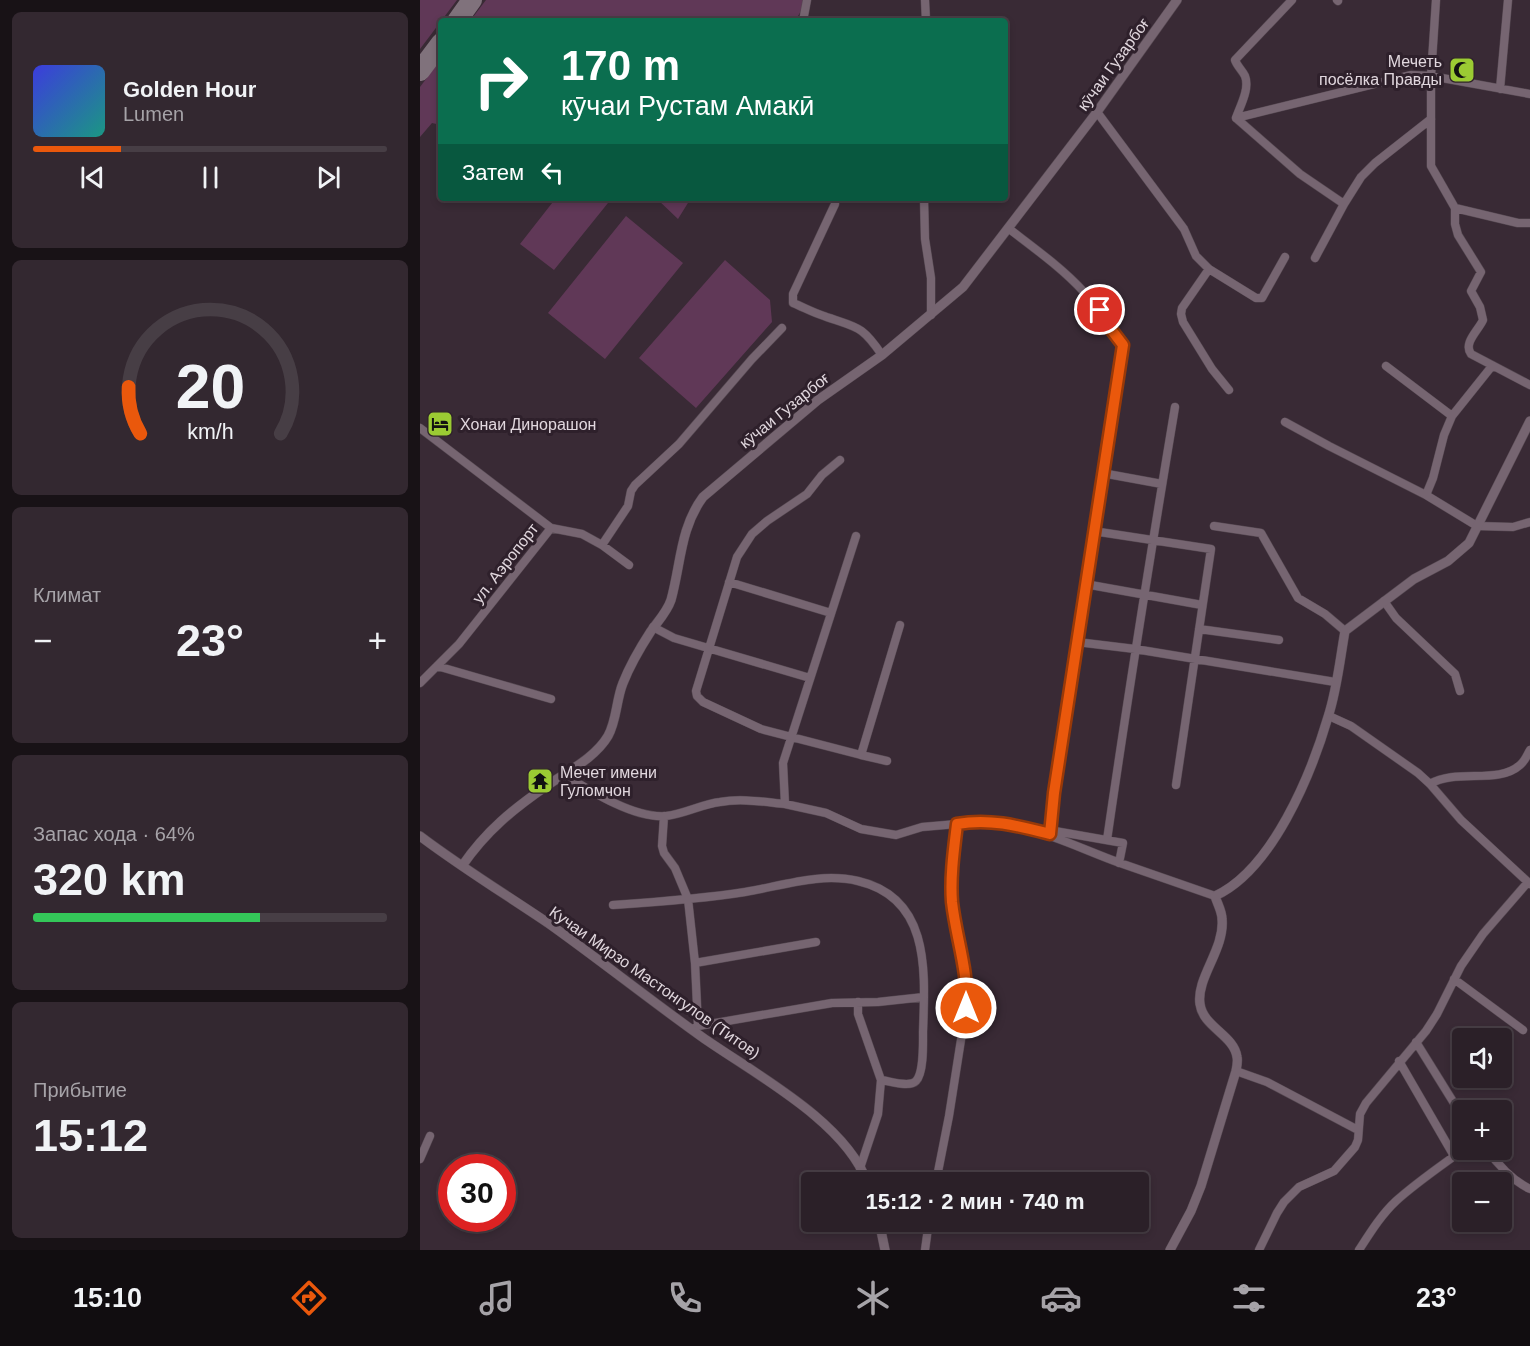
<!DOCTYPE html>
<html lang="ru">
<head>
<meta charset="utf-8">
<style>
  body { margin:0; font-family:Helvetica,sans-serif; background:#332830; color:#f1f3f6; height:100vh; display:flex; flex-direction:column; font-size:22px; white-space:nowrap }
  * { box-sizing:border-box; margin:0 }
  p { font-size:20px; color:#a6a3a8 }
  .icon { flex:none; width:33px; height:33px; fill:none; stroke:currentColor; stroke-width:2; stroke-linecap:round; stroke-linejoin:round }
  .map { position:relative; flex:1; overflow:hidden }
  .side { display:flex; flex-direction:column; gap:12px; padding:12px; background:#181216; width:420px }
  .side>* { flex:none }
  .top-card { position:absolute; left:18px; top:18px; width:570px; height:183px; border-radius:6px; box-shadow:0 3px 9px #0003,0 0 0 2px #473e45; background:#0b6e4f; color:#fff; overflow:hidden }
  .controls { position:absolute; left:1032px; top:1028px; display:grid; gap:12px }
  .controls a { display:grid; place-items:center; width:60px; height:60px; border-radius:6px; background:#2b2028; box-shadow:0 3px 9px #0003,0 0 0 2px #473e45; font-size:30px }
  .speed { position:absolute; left:18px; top:1154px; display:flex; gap:12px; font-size:30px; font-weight:700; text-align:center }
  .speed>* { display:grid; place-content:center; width:78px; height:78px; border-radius:50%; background:#2b2028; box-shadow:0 3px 9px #0003,0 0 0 2px #473e45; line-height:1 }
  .speed .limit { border:9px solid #d22; background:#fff; color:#111 }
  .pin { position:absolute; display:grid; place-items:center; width:51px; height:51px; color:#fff; margin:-26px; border:3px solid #fff; border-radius:50%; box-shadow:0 2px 6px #0007 }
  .me { position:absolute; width:66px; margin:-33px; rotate:0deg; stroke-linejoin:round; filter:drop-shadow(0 0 4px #0008) }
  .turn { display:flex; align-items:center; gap:21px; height:126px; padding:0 24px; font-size:27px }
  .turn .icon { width:78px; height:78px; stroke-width:2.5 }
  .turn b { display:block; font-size:42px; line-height:51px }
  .then { display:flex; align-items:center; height:57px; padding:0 24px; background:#0003; gap:12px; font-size:22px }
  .big { font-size:45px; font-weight:700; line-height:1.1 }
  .side .widget { flex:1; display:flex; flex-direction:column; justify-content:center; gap:9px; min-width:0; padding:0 21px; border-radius:9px; background:#332830 }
  .side .dial { align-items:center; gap:0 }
  .dial svg { height:156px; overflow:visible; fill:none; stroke:#473e45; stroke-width:7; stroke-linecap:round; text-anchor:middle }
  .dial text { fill:#f1f3f6; stroke:none }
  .song { display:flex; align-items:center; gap:18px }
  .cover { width:72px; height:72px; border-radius:9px; background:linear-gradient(135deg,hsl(240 70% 55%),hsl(170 70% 35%)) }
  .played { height:6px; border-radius:3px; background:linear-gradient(90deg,#ea580c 25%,#473e45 25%) }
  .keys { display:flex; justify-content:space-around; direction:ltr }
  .heat { display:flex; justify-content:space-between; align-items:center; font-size:33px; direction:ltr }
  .charge { height:9px; border-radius:4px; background:linear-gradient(90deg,#34c759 64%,#473e45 0) }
  .trip { position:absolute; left:381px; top:1172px; width:348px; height:60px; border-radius:6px; background:#2b2028; box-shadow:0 3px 9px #0003,0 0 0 2px #473e45; font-weight:700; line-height:60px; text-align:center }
  .menu { display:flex; height:96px; justify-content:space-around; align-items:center; background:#110d10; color:#a6a3a8 }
  .menu .icon { width:42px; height:42px }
  .menu .active { color:#ea580c }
  .menu b { font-size:27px; color:#f1f3f6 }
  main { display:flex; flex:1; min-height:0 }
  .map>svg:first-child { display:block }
</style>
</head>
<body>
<main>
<section class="side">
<div class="widget">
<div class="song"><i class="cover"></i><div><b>Golden Hour</b><p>Lumen</p></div></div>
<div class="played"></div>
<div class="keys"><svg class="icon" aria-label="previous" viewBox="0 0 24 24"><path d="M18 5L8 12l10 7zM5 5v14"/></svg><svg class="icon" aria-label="pause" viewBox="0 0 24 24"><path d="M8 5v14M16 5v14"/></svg><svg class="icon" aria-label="next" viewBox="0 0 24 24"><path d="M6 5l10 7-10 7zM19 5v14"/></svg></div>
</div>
<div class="widget dial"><svg viewBox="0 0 100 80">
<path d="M14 69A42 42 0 1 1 86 69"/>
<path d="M14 69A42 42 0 0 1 8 45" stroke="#ea580c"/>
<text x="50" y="56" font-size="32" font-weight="700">20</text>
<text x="50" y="72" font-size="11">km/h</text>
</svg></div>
<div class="widget"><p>Климат</p>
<div class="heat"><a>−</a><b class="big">23°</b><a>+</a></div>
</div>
<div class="widget"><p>Запас хода · 64%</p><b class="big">320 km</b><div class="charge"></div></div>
<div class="widget"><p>Прибытие</p><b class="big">15:12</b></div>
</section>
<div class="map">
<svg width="1110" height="1250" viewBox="0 0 1110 1250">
  <rect width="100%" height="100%" fill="#392a35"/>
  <path fill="#603857" d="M 0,0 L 37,0 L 0,49 Z
    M 66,0 L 385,0 L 384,6 L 375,21 L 50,21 Z
    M 21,59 L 21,125 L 12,123 L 0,137 L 0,87 Z
    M 136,198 L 192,198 L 134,270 L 100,244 Z
    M 236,198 L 271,198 L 258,219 Z
    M 206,216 L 263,263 L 185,359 L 128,313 Z
    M 305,260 L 350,300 L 352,322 L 276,408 L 219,358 Z"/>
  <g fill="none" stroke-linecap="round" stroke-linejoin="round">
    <path stroke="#80727c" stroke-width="20" d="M 37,21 L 52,0
      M 0,71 L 21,43"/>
    <g stroke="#564952" stroke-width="9">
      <path id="minor" d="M 505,0 L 506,21
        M 917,0 L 918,1
        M 1016,0 L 1011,76 L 1011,166 L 1035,208 L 1035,224 L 1038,235 L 1061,272 L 1051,291 L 1060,307 L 1063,320 C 1058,331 1043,343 1051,354 L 1110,385
        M 383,21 L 387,0
        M 1080,89 L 1088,0
        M 677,112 L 764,229 L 776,256 L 789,269 L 836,298 L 842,298 L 865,257
        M 816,118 L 991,75 L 1011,76 L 1110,94
        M 816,118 L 880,174 L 924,204 L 941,177 L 955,163 L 1011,119
        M 816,118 C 820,106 830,89 825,76 C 822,70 817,66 815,60 L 872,0
        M 413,198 L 415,200 L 415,204 L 373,294 L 373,303 C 383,307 394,313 404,316 C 437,328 441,324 462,355
        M 504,198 L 505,239 L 511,278 L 511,315
        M 1035,208 L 1098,223 L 1110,223
        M 588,228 C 614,248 642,268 664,292 C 680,308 689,327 703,344 L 630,815 L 630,834
        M 895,258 L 924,204
        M 789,269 L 762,308 L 761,314 L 763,322 L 792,369 L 809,390
        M 966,366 L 1032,416
        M 865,422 L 909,446 L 1006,495 L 1057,526 L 1093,527 L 1110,522
        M 0,428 L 131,528
        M 420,460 L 402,475 L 387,494 L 347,521 L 332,534 L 317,557 L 276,691 L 277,696 L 283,702 L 341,729 L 441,755 L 480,625
        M 682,473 L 742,484
        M 1006,495 L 1013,478 L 1024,435 L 1032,416 L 1072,366
        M 794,526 L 841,533 L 878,598 L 905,614 L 925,631
        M 131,528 L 162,534 L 182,545 L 208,506 L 211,491 L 215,485 L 259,444 L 332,359 L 362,328
        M 673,531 L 791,549 L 756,785
        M 436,536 L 363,763 L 365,804 L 406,813 L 441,829 L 476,835 L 502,827 L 537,824
        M 182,545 L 209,565
        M 309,582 L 411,613
        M 665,584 L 782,605
        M 964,601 L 976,618 L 1035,674 L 1040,691
        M 233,627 L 254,638 L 390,678
        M 779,629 L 859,640
        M 657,642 L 715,649 L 915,682
        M 17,666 L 131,699
        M 0,683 L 39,644 L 131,528
        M 909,716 L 931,726 L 998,773 L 1010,784 L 1041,820 L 1110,884
        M 441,755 L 467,761
        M 143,774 C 169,790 214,819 246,816 C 265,814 282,804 300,802 C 321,798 344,802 365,804
        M 1010,784 C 1037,768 1078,785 1100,765 C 1105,761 1107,755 1110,750
        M 244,816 L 242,846 L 244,853 L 255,868 L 268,899 L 275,963 L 278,1026
        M 629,830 L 703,843 L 699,863
        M 687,840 C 708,695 731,551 755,407
        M 193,905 C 237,902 281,899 325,892 C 362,886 400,872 438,881 C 511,898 505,972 503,1032 C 503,1043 504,1073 496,1081 C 489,1088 470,1081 461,1080 L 458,1114 L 440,1168
        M 275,963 L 396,942
        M 1034,979 L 1103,1030
        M 438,1002 L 438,1014 L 461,1080
        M 272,1029 L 278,1026 L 412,1003 L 458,1002 L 504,997
        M 996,1042 L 1042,1116
        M 979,1061 L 1034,1156
        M 816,1071 L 847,1082 L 938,1130
        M 1067,1149 C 1077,1164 1093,1181 1110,1189
        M 0,1159 L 10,1136
        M 516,1182 L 529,1116 L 546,1008 L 547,988 L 532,900 L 534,853 L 537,824 C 596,814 647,844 700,863 C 731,874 763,885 795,896
        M 505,1250 L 509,1221
        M 839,1250 L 857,1213 L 864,1202 L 879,1187 L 914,1171 L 935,1147 L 938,1140 L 940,1114 L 946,1103 L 1006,1031 L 1017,1014 L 1041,966 L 1063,934 L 1108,882
        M 939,1250 C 950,1233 961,1215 976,1201 C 997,1182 1021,1166 1044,1149"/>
    </g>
    <g stroke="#564952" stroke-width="10">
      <path id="tertiary" d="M 0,836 C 41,867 85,894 128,923 C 180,960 230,1000 282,1037 C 333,1073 425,1121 447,1182
        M 42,866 C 66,831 93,809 128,785 C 148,771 175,758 188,736 C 197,720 196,700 203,683 C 210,665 220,648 231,631 C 238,621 247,612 251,600 C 261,564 260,528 283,497 L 398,400 L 462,355 L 543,287 L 677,112 L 757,0
        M 459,1221 L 465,1250
        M 750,1250 L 771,1211 L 781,1186 L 816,1071 C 817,1066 818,1061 817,1057 C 814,1035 783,1027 780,1004 C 776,978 805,949 802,919 C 802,911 797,903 795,896 C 852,870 891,775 908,717 C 917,690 920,659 925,631 L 994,579 L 1028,561 L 1049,543 L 1110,421"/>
    </g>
    <use href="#minor" stroke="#766571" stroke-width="8"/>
    <use href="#tertiary" stroke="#766571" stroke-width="9"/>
  </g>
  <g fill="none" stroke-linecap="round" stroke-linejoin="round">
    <g stroke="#983908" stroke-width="15">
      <path id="route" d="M 546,1008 C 549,972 536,938 532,902 C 530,877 534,849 537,824 C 570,818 599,826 630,834 L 634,793 L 703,345 L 690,328 L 680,310"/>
    </g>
    <use href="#route" stroke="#ea580c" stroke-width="10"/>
  </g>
  <defs>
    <g id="mosque-square" transform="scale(1.35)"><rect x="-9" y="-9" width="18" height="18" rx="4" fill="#9bcb33" stroke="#2e202b"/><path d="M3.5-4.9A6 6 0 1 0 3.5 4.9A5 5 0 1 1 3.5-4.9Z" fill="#111"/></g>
    <g id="hotel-square" transform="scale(1.35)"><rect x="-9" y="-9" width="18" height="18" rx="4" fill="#9bcb33" stroke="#2e202b"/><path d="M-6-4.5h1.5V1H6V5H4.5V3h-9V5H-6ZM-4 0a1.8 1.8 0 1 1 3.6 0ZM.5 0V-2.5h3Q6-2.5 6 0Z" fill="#111"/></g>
    <g id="temple-square" transform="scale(1.35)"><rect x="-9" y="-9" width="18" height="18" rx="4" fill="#9bcb33" stroke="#2e202b"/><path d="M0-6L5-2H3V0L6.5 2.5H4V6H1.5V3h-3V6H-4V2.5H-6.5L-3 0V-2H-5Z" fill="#111"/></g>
  </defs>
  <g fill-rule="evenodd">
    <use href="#mosque-square" x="1042" y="70"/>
    <use href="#hotel-square" x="20" y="424"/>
    <use href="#temple-square" x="120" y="781"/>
  </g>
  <g text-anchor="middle" stroke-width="6" stroke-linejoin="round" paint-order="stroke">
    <g font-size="16" fill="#e1d7de" stroke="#2e202b" text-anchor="start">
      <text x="1022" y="67" text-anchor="end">Мечеть<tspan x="1022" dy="18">посёлка Правды</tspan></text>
      <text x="40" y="430">Хонаи Динорашон</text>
      <text x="140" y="778">Мечет имени<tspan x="140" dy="18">Гуломчон</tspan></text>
    </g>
    <g font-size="16" fill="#e1d7de" stroke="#2e202b">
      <text transform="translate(693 64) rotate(-54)" y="6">кӯчаи Гузарбоғ</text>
      <text transform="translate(364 410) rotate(-39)" y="6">кӯчаи Гузарбоғ</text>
      <text transform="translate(85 563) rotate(-52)" y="6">ул. Аэропорт</text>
      <text transform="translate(235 982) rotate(35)" y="6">Кучаи Мирзо Мастонгулов (Титов)</text>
    </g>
  </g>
</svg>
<div class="controls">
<a><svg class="icon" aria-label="sound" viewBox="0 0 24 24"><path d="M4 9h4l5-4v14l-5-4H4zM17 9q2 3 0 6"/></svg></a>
<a>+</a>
<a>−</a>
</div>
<div class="speed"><div class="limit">30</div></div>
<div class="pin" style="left:680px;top:310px;background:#d93025"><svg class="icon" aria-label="arrive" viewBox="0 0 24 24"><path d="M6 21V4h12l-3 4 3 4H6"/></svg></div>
<svg class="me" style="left:546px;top:1008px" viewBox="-20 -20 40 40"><circle r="17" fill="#ea580c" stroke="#fff" stroke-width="3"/><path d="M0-11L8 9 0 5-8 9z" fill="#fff"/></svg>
<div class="trip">15:12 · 2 мин · 740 m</div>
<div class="top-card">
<div class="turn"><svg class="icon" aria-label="right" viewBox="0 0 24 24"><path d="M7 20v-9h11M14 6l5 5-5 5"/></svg><div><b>170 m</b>кӯчаи Рустам Амакӣ</div></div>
<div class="then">Затем<svg class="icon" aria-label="left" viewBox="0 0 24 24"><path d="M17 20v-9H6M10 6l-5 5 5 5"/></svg></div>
</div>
</div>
</main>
<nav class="menu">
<b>15:10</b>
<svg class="icon active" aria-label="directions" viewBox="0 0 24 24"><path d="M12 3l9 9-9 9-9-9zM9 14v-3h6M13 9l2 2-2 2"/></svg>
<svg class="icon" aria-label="music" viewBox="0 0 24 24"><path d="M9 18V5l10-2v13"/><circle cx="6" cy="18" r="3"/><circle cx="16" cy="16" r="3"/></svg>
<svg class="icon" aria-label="phone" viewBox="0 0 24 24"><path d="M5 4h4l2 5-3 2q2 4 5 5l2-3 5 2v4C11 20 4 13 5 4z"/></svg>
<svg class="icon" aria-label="climate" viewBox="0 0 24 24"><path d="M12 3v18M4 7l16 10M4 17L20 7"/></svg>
<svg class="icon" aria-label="car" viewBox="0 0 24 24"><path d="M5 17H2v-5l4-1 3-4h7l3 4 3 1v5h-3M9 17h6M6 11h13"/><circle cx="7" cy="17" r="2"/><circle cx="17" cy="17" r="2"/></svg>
<svg class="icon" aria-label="filters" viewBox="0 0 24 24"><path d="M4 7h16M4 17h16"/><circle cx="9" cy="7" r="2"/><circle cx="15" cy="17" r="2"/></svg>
<b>23°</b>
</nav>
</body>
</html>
